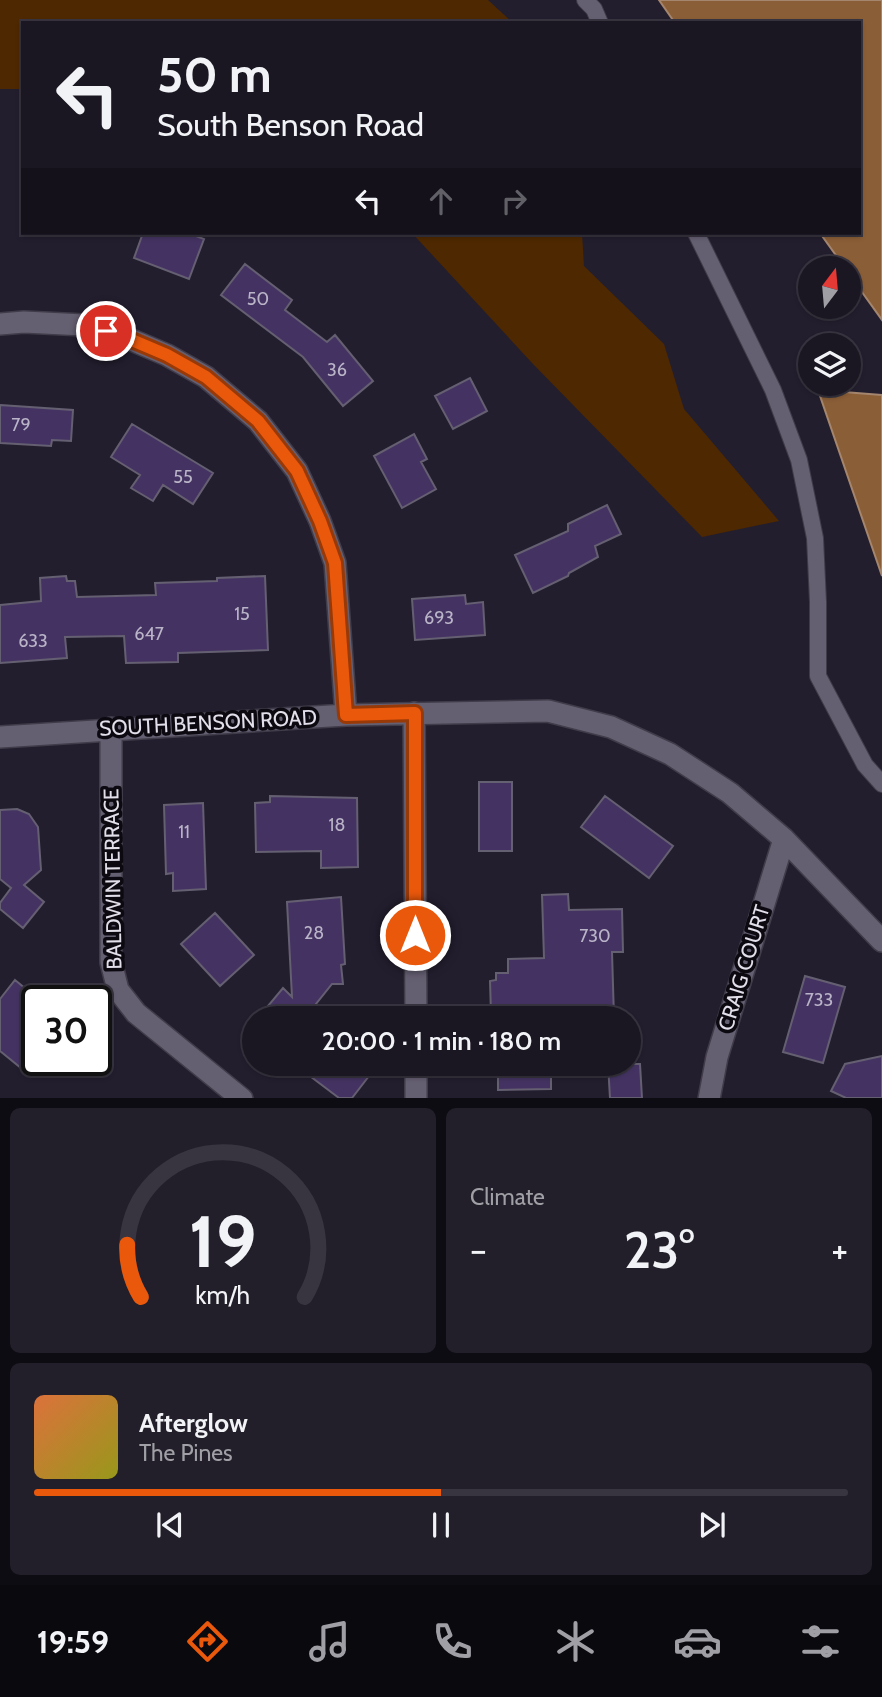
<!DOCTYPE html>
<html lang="en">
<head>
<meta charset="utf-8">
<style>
  body { margin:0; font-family:Cabin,sans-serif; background:#231f2a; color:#f1f3f6; height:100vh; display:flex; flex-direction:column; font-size:26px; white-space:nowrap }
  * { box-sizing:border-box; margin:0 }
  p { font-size:23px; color:#9f9fa5 }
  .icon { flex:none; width:38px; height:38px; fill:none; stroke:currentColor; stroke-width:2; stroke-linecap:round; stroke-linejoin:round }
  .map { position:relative; height:1098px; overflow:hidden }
  .sheet { display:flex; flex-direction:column; gap:10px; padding:10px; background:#0e0c13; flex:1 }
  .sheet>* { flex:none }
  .banner { position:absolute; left:21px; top:21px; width:840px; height:214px; border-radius:0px; box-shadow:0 2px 5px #0004,0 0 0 2px #383540; background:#1a1622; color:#f1f3f6; overflow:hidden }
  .needle { width:46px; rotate:16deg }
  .controls { position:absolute; left:798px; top:256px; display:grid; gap:14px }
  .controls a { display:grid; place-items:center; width:63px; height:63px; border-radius:50%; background:#1a1622; box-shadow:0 2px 5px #0004,0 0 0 2px #383540; font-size:35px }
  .speed { position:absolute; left:21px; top:985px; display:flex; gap:14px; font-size:35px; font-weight:700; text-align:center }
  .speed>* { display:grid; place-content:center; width:91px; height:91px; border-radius:50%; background:#1a1622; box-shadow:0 2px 5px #0004,0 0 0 2px #383540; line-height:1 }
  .speed .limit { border:4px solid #111; border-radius:10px; background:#fff; color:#111 }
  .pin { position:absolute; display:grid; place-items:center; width:60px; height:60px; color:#fff; margin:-30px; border:4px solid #fff; border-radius:50%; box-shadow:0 2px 7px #0007 }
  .me { position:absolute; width:77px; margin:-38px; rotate:0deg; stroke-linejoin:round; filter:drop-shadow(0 0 5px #0008) }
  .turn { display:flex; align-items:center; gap:24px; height:147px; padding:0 21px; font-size:32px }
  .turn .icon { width:91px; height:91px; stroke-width:2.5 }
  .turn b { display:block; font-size:49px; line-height:60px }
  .lanes { display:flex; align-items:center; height:66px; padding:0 21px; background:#0003; justify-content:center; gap:35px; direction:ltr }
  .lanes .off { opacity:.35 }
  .big { font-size:52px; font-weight:600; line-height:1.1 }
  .sheet .tile { flex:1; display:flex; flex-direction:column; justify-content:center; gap:10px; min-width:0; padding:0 24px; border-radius:10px; background:#231f2a }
  .sheet .dial { align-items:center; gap:0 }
  .dial svg { height:182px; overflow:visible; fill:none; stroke:#383540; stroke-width:7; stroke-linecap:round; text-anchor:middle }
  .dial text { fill:#f1f3f6; stroke:none }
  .song { display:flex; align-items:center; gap:21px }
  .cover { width:84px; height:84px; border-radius:10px; background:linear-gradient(135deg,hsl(20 70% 55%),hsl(60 70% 35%)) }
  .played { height:7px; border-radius:4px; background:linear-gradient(90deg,#ea580c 50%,#383540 50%) }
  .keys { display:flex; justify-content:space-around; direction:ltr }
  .heat { display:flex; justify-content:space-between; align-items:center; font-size:38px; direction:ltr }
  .sheet .tiles { flex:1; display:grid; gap:10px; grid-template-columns:1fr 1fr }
  .tile:last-child { grid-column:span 2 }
  .trip { position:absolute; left:242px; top:1006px; width:399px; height:70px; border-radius:35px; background:#1a1622; box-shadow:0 2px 5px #0004,0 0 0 2px #383540; font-weight:600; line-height:70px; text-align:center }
  .dock { display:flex; height:112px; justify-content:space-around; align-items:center; background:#0a090e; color:#9f9fa5 }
  .dock .icon { width:49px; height:49px }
  .dock .on { color:#ea580c }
  .dock b { font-size:32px; color:#f1f3f6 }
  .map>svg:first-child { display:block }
</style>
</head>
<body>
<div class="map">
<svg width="882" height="1099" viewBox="0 0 882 1099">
  <rect width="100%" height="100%" fill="#231e2e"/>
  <path fill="#4d2800" d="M 0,0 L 488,0 L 513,23 L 23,23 L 23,89 L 0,89 Z
    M 412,233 L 582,233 L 584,266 L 664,344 L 684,409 L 779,521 L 702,537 L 533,364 Z"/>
  <path fill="#8a5e37" stroke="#a4856d" stroke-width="2" d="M 659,0 L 882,0 L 882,320 L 849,274 L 849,268 L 845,268 L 820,233 L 859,233 L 859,23 L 675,23 Z
    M 818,390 L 882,395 L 882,576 Z"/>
  <path fill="#443362" stroke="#655f72" stroke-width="2" d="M 143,233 L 188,233 L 204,239 L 189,279 L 134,258 Z
    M 245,264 L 292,300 L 285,310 L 327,342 L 335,335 L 373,381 L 343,406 L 303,357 L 221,295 Z
    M 470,378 L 487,411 L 453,429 L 435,396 Z
    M 0,405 L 73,410 L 71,441 L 52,440 L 51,446 L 0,443 Z
    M 132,424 L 213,473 L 193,504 L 163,485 L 153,501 L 131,488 L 140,475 L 111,457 Z
    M 414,434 L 427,459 L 421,462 L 436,489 L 402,508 L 374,456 Z
    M 607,505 L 621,534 L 595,546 L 598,557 L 569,573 L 568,576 L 533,593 L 515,555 L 568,531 L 568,524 Z
    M 66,576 L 67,581 L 75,581 L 77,597 L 156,595 L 155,583 L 217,581 L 217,578 L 265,576 L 268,650 L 178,653 L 178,662 L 126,663 L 124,636 L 65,637 L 67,658 L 0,663 L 0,605 L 41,601 L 40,578 Z
    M 465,595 L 466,604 L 483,602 L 485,635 L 415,640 L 412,599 Z
    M 479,782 L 512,782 L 512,851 L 479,851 Z
    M 270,796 L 357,798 L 358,867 L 321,868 L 321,851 L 256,852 L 255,803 L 270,802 Z
    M 605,796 L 673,846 L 649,878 L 581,827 Z
    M 203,803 L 206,889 L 173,891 L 173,873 L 166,874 L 164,805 Z
    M 17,809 L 29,814 L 38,827 L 41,870 L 24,885 L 44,902 L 23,928 L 0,909 L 0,903 L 11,888 L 0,879 L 0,810 Z
    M 568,894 L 569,910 L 622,909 L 623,952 L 612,952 L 614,1018 L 495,1018 L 495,1014 L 491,1014 L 490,981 L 496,980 L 496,973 L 508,973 L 508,959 L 544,958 L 542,895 Z
    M 341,897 L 345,964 L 341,965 L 343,984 L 332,984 L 308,1014 L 312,1018 L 258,1018 L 283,988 L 292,997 L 287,902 Z
    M 215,913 L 254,955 L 220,986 L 181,944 Z
    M 805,976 L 845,987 L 823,1063 L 783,1052 Z
    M 15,980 L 37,998 L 37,1048 L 21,1068 L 0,1051 L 0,999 Z
    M 882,1056 L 882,1098 L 846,1098 L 831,1091 L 845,1064 Z
    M 294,1064 L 353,1064 L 369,1076 L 352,1098 L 339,1098 Z
    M 498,1064 L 551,1064 L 551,1089 L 498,1090 Z
    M 608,1064 L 640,1064 L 642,1098 L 610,1098 Z"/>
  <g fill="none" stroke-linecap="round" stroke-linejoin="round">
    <g stroke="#403c49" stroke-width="18">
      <path id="lane" d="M 585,0 L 594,9 L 600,23
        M 696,233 L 773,390 L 799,460 L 815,538 L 818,602 L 818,676 L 865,765 L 882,784"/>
    </g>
    <g stroke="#403c49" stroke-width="24">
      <path id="street" d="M 0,324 L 24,322 L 84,325 L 127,338 L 167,355 L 206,377 L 258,421 L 297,471 L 320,521 L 335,563 L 346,715
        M 414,713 L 416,1018
        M 111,728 L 111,962 L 118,990 L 136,1013 L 242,1099
        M 0,737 L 346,715 L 548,711 L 611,727 L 670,754 L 730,793 L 784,839 L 882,941
        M 416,1064 L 416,1099
        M 709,1099 L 717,1057 L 784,839"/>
    </g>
    <use href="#lane" stroke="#655f72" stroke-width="16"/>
    <use href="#street" stroke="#655f72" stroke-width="21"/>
  </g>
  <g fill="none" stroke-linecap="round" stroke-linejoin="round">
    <g stroke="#983908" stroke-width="18">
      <path id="route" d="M 106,331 L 127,338 L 167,355 L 206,377 L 258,421 L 297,471 L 320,521 L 335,563 L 346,715 L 415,713 L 415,935"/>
    </g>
    <use href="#route" stroke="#ea580c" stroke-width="12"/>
  </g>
  <g text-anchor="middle" stroke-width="7" stroke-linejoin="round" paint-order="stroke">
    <g font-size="18" fill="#bab4c8">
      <text x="258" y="305">50</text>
      <text x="337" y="376">36</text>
      <text x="21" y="431">79</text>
      <text x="183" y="483">55</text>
      <text x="242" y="620">15</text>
      <text x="439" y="624">693</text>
      <text x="149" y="640">647</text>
      <text x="33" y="647">633</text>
      <text x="337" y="831">18</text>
      <text x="184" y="838">11</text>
      <text x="314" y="939">28</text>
      <text x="595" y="942">730</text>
      <text x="819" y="1006">733</text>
    </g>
    <g font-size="21" fill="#e2dfea" stroke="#0c0910">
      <text transform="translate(208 723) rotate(-3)" y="7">SOUTH BENSON ROAD</text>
      <text transform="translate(113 879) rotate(-91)" y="7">BALDWIN TERRACE</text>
      <text transform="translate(744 968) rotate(-73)" y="7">CRAIG COURT</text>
    </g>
  </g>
</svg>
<div class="controls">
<a><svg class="needle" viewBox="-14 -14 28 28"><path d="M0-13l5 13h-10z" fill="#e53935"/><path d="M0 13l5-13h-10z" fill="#9f9fa5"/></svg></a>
<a><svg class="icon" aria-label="layers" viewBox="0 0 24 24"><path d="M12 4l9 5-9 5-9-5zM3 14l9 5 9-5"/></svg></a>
</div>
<div class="speed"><div class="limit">30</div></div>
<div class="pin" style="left:106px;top:331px;background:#d93025"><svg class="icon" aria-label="arrive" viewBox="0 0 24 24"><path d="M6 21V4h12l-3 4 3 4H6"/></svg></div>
<svg class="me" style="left:415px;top:935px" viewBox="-20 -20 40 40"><circle r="17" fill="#ea580c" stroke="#fff" stroke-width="3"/><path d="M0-11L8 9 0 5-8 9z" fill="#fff"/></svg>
<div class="trip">20:00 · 1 min · 180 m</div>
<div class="banner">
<div class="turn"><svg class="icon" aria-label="left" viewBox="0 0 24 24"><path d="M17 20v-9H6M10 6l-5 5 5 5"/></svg><div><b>50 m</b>South Benson Road</div></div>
<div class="lanes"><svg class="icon" aria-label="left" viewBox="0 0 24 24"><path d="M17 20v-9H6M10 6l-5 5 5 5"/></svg><svg class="icon off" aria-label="ahead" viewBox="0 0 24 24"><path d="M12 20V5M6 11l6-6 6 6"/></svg><svg class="icon off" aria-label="right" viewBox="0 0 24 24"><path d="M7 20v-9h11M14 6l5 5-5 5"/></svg></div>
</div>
</div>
<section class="sheet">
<div class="tiles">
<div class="tile dial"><svg viewBox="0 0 100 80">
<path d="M14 69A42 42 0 1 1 86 69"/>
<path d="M14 69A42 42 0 0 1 8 46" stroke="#ea580c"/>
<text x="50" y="56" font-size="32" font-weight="700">19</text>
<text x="50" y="72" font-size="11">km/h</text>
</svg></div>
<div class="tile"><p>Climate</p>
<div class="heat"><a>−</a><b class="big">23°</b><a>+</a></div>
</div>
<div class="tile">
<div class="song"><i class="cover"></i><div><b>Afterglow</b><p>The Pines</p></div></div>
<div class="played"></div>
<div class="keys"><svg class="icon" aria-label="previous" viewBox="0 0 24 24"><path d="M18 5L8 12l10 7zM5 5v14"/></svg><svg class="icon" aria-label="pause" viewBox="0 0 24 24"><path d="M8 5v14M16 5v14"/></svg><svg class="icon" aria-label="next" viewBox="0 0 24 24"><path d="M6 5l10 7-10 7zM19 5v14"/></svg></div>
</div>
</div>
</section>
<nav class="dock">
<b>19:59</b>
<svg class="icon on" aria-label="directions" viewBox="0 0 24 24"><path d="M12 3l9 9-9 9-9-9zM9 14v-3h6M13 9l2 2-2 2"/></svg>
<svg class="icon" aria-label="music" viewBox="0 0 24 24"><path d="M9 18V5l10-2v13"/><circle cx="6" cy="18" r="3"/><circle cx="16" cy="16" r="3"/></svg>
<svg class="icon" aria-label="phone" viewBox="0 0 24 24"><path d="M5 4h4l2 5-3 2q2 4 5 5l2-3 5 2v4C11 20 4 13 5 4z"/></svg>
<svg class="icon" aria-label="climate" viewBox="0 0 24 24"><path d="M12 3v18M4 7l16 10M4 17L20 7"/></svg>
<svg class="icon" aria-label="car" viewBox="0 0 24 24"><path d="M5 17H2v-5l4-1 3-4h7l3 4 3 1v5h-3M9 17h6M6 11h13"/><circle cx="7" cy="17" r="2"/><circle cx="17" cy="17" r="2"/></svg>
<svg class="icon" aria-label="filters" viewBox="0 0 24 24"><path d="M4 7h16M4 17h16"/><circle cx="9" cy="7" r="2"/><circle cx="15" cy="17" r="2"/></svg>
</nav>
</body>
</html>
